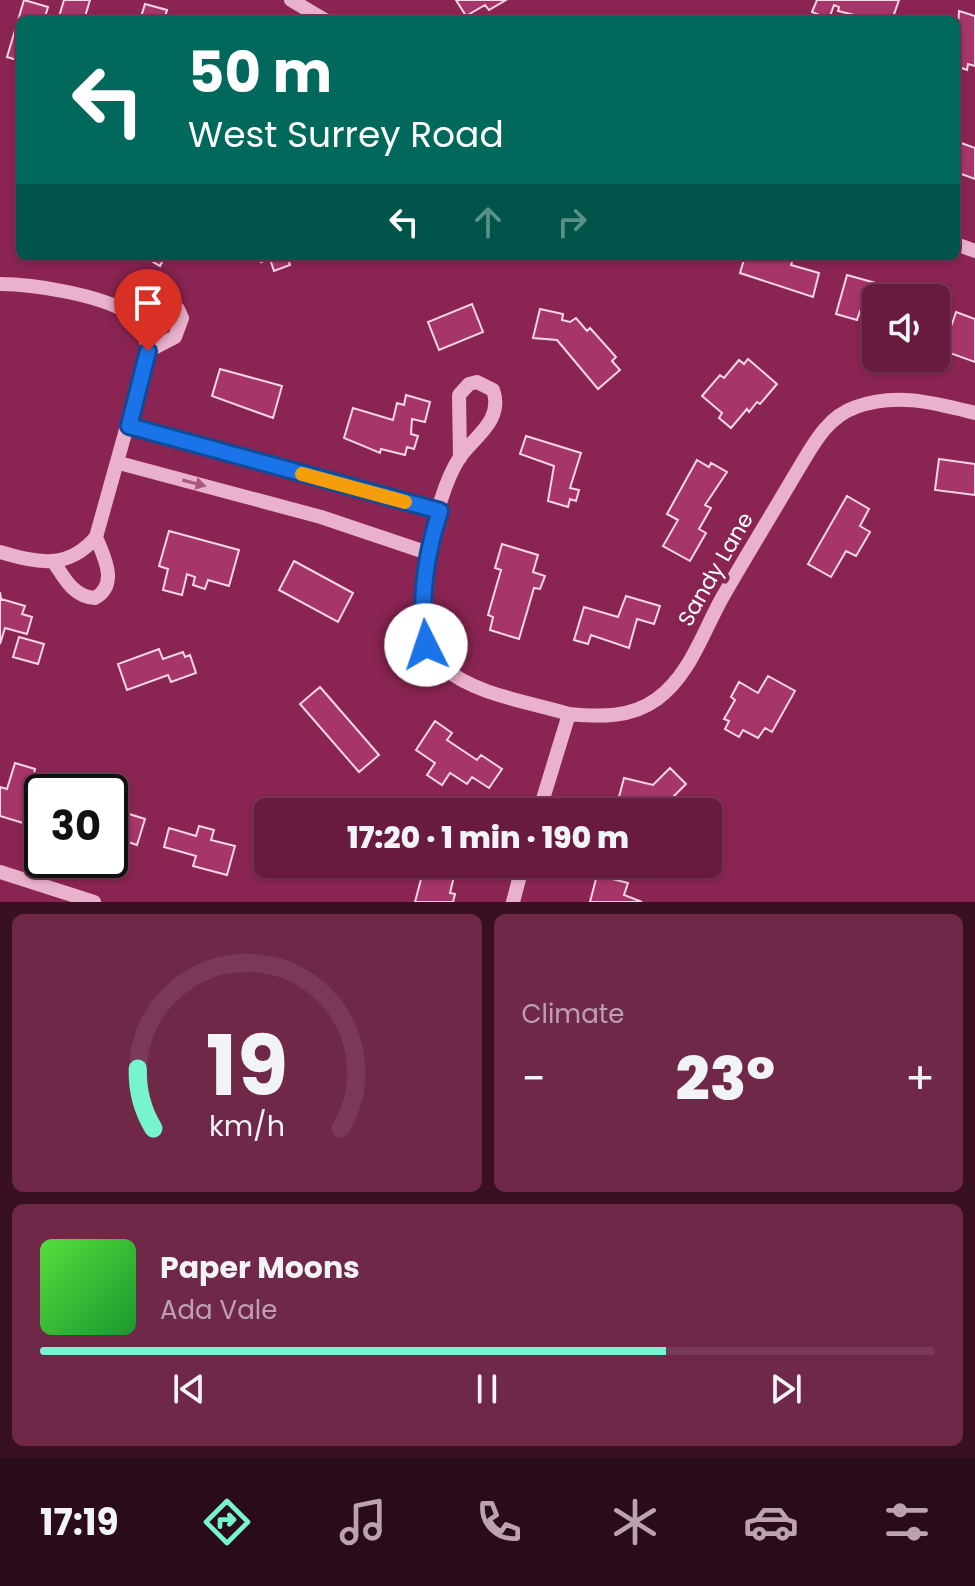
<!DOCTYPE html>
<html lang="en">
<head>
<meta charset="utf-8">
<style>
  body { margin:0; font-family:Poppins,sans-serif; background:#702849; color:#f1f3f6; height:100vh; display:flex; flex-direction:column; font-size:30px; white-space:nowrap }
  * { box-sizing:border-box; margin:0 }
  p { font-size:26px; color:#bda1b0 }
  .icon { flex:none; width:44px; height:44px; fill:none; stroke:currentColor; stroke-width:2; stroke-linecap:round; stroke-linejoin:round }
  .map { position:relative; height:902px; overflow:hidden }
  .details { display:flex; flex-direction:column; gap:12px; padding:12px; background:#390f22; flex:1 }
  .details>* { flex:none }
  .banner { position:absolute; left:16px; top:16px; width:944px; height:244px; border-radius:12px; box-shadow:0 2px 6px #0004,0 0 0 2px #7b3958; background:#00695c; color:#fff; overflow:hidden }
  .tools { position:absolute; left:862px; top:284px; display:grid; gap:16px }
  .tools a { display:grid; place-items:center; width:88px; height:88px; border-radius:12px; background:#681b3e; box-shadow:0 2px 6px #0004,0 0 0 2px #7b3958; font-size:40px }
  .speed { position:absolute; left:24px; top:774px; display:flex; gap:16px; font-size:40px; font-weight:700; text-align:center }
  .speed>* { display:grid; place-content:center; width:104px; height:104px; border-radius:50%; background:#681b3e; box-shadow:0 2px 6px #0004,0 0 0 2px #7b3958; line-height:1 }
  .speed .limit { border:4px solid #111; border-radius:12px; background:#fff; color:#111 }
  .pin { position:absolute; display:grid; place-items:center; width:68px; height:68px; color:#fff; margin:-82px -34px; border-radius:50% 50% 50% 0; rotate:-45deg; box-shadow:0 0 8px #0007 }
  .pin .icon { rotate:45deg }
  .me { position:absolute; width:88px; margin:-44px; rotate:356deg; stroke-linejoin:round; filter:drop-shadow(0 0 6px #0008) }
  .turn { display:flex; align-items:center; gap:28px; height:168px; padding:0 40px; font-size:36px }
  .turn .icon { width:104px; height:104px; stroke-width:2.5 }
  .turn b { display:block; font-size:56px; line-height:68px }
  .lanes { display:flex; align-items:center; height:76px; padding:0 40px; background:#0003; justify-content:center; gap:40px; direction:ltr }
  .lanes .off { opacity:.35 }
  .big { font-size:60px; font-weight:800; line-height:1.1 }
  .details .widget { flex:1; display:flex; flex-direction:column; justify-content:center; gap:12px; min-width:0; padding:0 28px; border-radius:12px; background:#702849 }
  .details .dial { align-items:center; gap:0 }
  .dial svg { height:208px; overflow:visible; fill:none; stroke:#7b3958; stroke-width:7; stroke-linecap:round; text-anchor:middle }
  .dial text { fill:#f1f3f6; stroke:none }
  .song { display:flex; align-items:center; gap:24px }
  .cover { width:96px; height:96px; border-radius:12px; background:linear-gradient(135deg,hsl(110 70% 55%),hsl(130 70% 35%)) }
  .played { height:8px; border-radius:4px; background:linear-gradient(90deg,#75f4cd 70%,#7b3958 70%) }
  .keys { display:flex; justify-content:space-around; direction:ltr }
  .heat { display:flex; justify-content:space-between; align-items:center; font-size:44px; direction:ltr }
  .details .tiles { flex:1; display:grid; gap:12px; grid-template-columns:1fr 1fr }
  .widget:last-child { grid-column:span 2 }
  .trip { position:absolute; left:254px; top:798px; width:468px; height:80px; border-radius:12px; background:#681b3e; box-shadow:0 2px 6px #0004,0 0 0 2px #7b3958; font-weight:800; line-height:80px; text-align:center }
  .dock { display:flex; height:128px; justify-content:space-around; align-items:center; background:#2a0b19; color:#bda1b0 }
  .dock .icon { width:56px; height:56px }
  .dock .on { color:#75f4cd }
  .dock b { font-size:36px; color:#f1f3f6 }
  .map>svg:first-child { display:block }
</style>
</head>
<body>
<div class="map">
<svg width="975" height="902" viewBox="0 0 975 902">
  <rect width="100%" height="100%" fill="#8a2452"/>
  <path fill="#a63569" stroke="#f7d6e6" stroke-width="2" d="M 24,0 L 48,7 L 44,20 L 20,20 L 20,61 L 7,57 Z
    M 64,0 L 90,0 L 84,20 L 58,20 Z
    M 456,0 L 506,0 L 489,10 L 485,5 L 466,16 Z
    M 817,0 L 899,0 L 892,20 L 875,20 L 838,11 L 839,7 L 834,5 L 829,19 L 812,12 Z
    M 145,4 L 167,10 L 164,20 L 140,20 Z
    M 959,11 L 975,16 L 975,66 L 968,64 L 967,70 L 956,66 Z
    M 956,141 L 975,148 L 975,179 L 956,172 Z
    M 143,256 L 165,256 L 160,266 Z
    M 259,256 L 287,256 L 290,265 L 274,271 L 270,259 L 261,262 Z
    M 745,256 L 794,256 L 791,265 L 819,273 L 813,297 L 740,273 Z
    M 847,275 L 890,287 L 887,298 L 876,298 L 876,323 L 873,322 L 875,315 L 860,311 L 857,320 L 836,314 Z
    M 472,304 L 483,332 L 439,350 L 428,322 Z
    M 540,309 L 563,314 L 562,320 L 570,322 L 576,318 L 587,331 L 590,328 L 616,357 L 612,361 L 620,370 L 598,389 L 557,340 L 533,338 Z
    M 956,312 L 975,319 L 975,362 L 936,348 L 944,321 L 952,324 Z
    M 748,359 L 777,384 L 760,404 L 757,402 L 749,412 L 747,409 L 731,428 L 719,418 L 722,413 L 702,396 L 720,375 L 724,378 L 739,360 L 744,364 Z
    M 220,369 L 282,386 L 273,418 L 212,396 Z
    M 406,395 L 430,402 L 425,422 L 412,419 L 411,434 L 418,436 L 414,449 L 407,447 L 405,455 L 381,449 L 380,453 L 344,438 L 353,408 L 393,420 L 397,403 L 404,405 Z
    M 526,436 L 581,453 L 570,488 L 579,490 L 576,501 L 570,499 L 568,507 L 548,501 L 554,466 L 520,454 Z
    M 939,459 L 975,464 L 975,495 L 935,490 Z
    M 697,460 L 709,467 L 711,463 L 727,472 L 705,505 L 711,508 L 699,529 L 706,533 L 690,561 L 663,546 L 678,520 L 667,514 Z
    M 847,496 L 869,509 L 860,526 L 870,532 L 856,556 L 846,551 L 831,577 L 808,564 Z
    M 169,531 L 239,550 L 229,586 L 208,580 L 205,589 L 193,585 L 195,577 L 187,574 L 182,595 L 163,590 L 168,569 L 159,566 Z
    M 502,544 L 538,555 L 533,572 L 545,576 L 540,589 L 534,588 L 519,639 L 490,630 L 493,617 L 488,615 L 501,570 L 495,568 Z
    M 294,561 L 353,593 L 338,622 L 279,590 Z
    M 0,592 L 1,599 L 25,606 L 22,614 L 32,617 L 27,634 L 5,628 L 0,644 Z
    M 626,596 L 660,606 L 654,624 L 637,619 L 629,648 L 591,635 L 588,644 L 574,640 L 584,607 L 618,617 Z
    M 19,637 L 44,644 L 38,664 L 13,657 Z
    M 159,649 L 163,659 L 183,652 L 185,657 L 190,655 L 196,673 L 171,682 L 168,675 L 127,690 L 118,664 Z
    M 768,676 L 795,691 L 772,732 L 765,728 L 758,738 L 743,730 L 739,737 L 725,729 L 729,721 L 724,719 L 735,700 L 731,697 L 739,682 L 758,693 Z
    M 320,687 L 379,755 L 359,772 L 300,704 Z
    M 435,721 L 452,733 L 447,740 L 477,760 L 481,755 L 502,769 L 489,788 L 472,777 L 467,784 L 450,773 L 442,785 L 427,775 L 435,763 L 416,750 Z
    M 15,763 L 35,769 L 23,823 L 0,816 L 0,787 L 7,789 Z
    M 670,768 L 686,784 L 671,799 L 677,804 L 669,812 L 615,812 L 624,778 L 653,785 Z
    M 110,808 L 145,819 L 137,845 L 110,836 Z
    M 199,826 L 214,830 L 211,840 L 235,846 L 227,875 L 193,866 L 196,856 L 164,847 L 169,828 L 196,836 Z
    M 425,864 L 457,864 L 450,893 L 455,894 L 453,902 L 415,902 Z
    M 597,875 L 628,883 L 624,895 L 642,902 L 590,902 Z"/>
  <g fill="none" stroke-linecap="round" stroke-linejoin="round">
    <path stroke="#eab1cc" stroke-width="14" d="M 291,0 L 325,20
      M 956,244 L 975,251
      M 0,284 C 34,284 100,295 129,313 C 142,321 146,337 148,351 L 96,537 C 68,570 38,563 0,552
      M 130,314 L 168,301 L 178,309 L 182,318 L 175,337 L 148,351
      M 129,426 L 440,511
      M 460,458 L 459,395 L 469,384 L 477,382 L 493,390 C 504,420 474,437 460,457 C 433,497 403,632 443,667 C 475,695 530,702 569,714
      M 119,463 L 321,517 L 428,553
      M 55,564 C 65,579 74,597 95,598 C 119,584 104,557 96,537
      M 539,812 L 569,714 C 600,717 631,718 657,699 C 690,675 703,632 722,598 C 746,556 772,514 796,473 C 812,447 826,417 856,407 C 896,392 935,403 975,413
      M 0,872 L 94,902
      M 513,902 L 523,864"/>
  </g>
  <defs><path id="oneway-solid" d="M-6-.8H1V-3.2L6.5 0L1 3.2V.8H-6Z" transform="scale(2)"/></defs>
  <use fill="#ac557d" href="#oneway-solid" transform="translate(194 483) rotate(14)"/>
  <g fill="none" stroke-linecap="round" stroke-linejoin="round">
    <g stroke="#114b97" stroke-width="20">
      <path id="route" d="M 148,351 L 129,426 L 440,511 C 426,554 419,600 426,645"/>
    </g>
    <use href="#route" stroke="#1a73e8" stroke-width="14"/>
    <path stroke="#f59e0b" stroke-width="14" d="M 302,474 L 405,502"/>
  </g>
  <g text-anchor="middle" stroke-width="8" stroke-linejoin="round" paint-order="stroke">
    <g font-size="22" fill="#fff" stroke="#8a2452">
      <text transform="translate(715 569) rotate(-60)" y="8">Sandy Lane</text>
    </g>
  </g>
</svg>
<div class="tools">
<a><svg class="icon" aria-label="sound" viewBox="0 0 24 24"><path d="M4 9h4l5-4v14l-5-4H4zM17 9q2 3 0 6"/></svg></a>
</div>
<div class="speed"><div class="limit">30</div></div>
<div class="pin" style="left:148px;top:351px;background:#d93025"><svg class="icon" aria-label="arrive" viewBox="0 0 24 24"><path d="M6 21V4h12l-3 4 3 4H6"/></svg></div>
<svg class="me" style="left:426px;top:645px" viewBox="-20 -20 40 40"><circle r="19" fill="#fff"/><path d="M0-13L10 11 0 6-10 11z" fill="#1a73e8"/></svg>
<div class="trip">17:20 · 1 min · 190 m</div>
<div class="banner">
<div class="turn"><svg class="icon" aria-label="left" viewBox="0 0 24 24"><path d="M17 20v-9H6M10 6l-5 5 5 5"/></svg><div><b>50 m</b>West Surrey Road</div></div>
<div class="lanes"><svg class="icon" aria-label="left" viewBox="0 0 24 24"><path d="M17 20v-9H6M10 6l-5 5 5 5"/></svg><svg class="icon off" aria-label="ahead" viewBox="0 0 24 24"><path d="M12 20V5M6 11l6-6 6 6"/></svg><svg class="icon off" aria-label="right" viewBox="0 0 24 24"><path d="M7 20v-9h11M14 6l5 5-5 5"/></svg></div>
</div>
</div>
<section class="details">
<div class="tiles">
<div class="widget dial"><svg viewBox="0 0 100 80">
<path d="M14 69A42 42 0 1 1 86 69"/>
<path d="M14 69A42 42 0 0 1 8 46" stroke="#75f4cd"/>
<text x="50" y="56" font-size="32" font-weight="700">19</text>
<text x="50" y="72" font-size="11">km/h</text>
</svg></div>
<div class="widget"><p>Climate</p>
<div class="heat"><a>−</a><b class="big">23°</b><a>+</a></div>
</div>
<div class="widget">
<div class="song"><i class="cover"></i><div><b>Paper Moons</b><p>Ada Vale</p></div></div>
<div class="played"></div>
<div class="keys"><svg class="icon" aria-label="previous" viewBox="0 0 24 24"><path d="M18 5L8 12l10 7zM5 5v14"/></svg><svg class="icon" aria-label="pause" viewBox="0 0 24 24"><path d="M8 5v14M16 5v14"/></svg><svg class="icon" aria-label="next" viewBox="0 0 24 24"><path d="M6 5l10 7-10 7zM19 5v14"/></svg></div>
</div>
</div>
</section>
<nav class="dock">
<b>17:19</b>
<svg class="icon on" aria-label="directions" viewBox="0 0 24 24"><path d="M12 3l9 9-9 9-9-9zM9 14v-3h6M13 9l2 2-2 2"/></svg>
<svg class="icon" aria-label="music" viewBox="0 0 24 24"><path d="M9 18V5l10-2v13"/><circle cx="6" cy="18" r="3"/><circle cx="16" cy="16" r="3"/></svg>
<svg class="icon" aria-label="phone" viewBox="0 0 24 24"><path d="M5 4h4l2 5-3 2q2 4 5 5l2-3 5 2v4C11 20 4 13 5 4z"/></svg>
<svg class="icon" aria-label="climate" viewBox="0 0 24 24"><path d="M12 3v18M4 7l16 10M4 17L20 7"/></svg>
<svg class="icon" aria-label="car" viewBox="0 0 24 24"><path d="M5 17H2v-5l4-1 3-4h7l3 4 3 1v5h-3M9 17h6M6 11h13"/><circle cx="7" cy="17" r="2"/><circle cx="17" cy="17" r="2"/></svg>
<svg class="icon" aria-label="filters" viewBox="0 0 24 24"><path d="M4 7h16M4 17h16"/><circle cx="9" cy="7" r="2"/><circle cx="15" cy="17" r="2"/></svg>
</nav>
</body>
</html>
